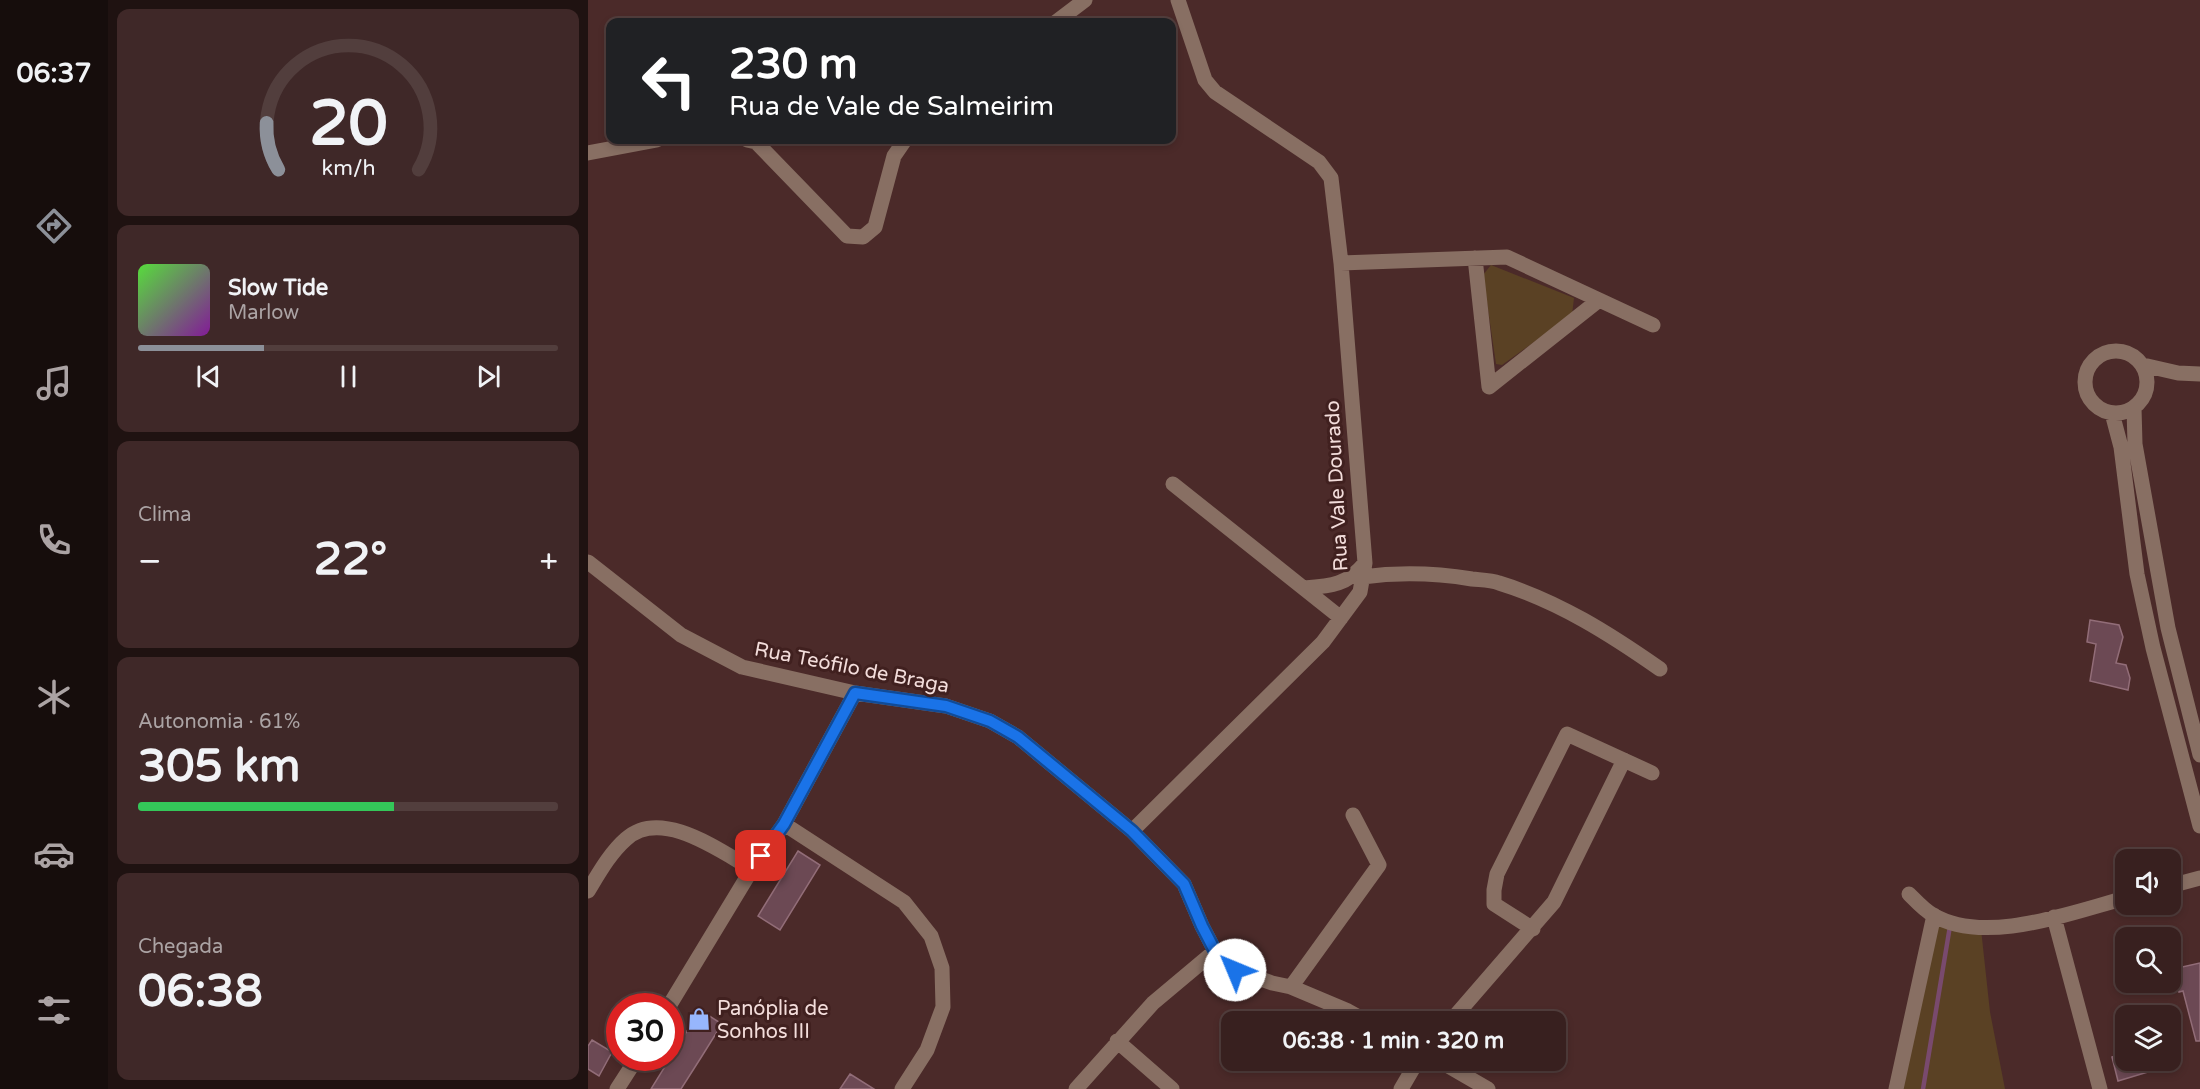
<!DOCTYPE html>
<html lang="pt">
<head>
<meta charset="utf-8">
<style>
  body { margin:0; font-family:"Varela Round",sans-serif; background:#3f2828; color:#f1f3f6; height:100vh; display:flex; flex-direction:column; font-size:22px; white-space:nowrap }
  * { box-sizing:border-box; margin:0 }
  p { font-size:20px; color:#aba3a4 }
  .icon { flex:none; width:33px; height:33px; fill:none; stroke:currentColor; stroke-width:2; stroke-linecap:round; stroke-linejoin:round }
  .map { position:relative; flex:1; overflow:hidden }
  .sheet { display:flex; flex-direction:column; gap:9px; padding:9px; background:#1f1211; width:480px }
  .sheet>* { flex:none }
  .top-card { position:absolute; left:18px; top:18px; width:570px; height:126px; border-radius:12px; box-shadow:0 3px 9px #0003,0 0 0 2px #523e3d; background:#202124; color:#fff; overflow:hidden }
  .fabs { position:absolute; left:1527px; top:849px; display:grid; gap:12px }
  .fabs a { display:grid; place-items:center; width:66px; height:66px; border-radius:12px; background:#38201f; box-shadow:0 3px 9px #0003,0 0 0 2px #523e3d; font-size:30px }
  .speed { position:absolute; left:18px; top:993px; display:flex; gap:12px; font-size:30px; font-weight:700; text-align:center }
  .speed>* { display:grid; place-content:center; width:78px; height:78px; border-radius:50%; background:#38201f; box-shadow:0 3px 9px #0003,0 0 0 2px #523e3d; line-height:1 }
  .speed .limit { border:9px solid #d22; background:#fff; color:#111 }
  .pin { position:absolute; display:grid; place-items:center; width:51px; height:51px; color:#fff; margin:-26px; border-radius:12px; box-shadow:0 3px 9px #0006 }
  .me { position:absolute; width:66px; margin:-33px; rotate:315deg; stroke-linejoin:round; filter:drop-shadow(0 0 4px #0008) }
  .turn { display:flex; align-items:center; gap:21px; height:126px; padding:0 24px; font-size:27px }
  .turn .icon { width:78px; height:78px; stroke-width:2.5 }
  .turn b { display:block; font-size:42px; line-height:51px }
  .big { font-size:45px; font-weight:800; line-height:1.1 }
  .sheet .tile { flex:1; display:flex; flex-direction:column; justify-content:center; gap:9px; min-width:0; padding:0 21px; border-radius:12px; background:#3f2828 }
  .sheet .dial { align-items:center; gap:0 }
  .dial svg { height:156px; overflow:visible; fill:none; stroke:#523e3d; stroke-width:7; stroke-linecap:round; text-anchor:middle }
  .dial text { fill:#f1f3f6; stroke:none }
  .song { display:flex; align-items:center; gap:18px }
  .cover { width:72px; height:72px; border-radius:9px; background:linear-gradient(135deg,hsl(110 70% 55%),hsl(290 70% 35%)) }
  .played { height:6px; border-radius:3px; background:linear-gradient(90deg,#8c9099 30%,#523e3d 30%) }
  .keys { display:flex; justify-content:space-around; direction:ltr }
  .heat { display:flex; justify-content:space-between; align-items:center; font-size:33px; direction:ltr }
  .charge { height:9px; border-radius:4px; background:linear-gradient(90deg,#34c759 61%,#523e3d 0) }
  .trip { position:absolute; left:633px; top:1011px; width:345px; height:60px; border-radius:12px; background:#38201f; box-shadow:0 3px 9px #0003,0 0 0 2px #523e3d; font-weight:800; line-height:60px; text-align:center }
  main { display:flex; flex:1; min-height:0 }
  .tab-bar { display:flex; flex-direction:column; width:108px; justify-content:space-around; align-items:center; background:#160d0c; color:#aba3a4 }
  .tab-bar .icon { width:42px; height:42px }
  .tab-bar .selected { color:#8c9099 }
  .tab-bar b { font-size:27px; color:#f1f3f6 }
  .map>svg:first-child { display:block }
</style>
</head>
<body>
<main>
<nav class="tab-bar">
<b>06:37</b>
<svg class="icon selected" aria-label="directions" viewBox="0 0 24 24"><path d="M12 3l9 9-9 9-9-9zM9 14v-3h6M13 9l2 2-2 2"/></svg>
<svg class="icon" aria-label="music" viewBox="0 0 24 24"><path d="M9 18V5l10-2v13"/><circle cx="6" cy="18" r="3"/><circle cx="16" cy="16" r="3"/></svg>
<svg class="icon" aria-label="phone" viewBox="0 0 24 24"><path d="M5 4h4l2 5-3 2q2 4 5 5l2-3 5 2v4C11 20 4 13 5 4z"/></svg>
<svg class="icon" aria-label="climate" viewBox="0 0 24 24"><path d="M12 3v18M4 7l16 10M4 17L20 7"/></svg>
<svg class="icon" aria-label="car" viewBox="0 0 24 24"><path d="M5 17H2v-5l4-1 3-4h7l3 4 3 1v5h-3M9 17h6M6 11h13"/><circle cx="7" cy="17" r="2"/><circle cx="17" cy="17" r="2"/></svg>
<svg class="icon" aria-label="filters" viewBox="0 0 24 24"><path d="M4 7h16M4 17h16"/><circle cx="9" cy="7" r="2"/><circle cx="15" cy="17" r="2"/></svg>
</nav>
<section class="sheet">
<div class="tile dial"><svg viewBox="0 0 100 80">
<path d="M14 69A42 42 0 1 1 86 69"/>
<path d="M14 69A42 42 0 0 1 8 45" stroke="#8c9099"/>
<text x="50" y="56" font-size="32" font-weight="700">20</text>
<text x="50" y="72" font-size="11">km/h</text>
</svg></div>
<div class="tile">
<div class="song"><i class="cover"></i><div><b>Slow Tide</b><p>Marlow</p></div></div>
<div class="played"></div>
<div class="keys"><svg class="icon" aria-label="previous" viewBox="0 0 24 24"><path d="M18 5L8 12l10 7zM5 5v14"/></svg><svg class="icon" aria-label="pause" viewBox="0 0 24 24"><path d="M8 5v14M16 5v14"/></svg><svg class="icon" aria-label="next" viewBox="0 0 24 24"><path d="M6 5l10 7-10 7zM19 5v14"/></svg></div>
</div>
<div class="tile"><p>Clima</p>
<div class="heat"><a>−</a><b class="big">22°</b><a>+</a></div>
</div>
<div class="tile"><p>Autonomia · 61%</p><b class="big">305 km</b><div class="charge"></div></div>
<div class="tile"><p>Chegada</p><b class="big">06:38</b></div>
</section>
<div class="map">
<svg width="1612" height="1089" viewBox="0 0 1612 1089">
  <rect width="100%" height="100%" fill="#4b2a29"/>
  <path fill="#5a4124" d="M 903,265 L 986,298 L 984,315 L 914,365 L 908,364 L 895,275 Z
    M 1346,915 L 1393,929 L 1402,1012 L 1417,1089 L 1308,1089 Z"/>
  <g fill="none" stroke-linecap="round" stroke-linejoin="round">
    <path stroke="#794a6e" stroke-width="4.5" d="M 1335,1089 L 1362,926"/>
  </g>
  <path fill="#6c4954" stroke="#926d78" stroke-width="1.5" d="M 1502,620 L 1531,625 L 1535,637 L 1528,663 L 1538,665 L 1542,678 L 1540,690 L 1502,681 L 1508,644 L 1499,642 Z
    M 210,851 L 232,865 L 192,930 L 170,916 Z
    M 1612,963 L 1612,1041 L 1608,1041 L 1595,991 L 1591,992 L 1585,969 Z
    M 112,1010 L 134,1024 L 114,1056 L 93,1089 L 63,1089 Z
    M 4,1040 L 24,1052 L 11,1076 L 0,1069 L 0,1046 Z
    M 1538,1053 L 1538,1060 L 1557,1060 L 1560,1072 L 1530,1081 L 1524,1057 Z
    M 262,1074 L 286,1089 L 252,1089 Z"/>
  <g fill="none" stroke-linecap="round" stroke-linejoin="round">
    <path stroke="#886f63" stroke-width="15" d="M 468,22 L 497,0
      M 159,140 L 168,142 L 259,236 L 275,237 L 287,227 L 306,156 L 317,140
      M 0,153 L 69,140
      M 887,258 L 901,387 L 1011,300
      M 753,263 L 919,257 L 1065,325
      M1497 382a31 31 0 1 1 62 0a31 31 0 1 1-62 0Z
      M 1555,365 L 1590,373 L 1612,374
      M 1546,408 L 1547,444 L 1580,628 L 1612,755
      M 1524,413 L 1533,447 L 1549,574 L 1565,648 L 1612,826
      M 585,484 L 753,618
      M 0,562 L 93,635 L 154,667 L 267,693 L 358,706 L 402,721 L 430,737 L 544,831 L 596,884 L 614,926 L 627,951 L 647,970 L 684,983 L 703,987 L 760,1011 L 780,1022
      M 774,577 C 811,572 847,573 884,579 C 893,580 903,580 911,583 C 970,601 1022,634 1072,669
      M 716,588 C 744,586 759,585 777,563
      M 196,824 L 316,902 L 343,936 L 354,968 L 355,1007 L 339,1050 L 314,1089
      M 544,831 L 735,642 L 772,592 L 777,563 L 753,263 L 743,178 L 731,162 L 627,92 L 617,80 L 590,0
      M 1582,886 L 1612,878
      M 0,891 C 11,873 22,853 38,839 C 73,807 132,851 164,869
      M 1321,894 C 1328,901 1336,910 1345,915 C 1397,946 1484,912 1538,898
      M 1466,917 L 1512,1089
      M 945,929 L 906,904 L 906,890 L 909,874 L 979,734 L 1064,773
      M 703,987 L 791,865 L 765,815
      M 81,1006 L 164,869 L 196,824 L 267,693
      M 862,1022 L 966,902 L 1036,760
      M 529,1041 L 584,1089
      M 850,1060 L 900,1089
      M 29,1089 L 49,1058
      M 488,1089 L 565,1003 L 627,951
      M 813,1089 L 830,1060
      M 1308,1089 L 1346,915"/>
  </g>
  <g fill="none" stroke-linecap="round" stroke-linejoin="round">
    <g stroke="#114b97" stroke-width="15">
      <path id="route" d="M 173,856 L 196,824 L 267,693 L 358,706 L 402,721 L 430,737 L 544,831 L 596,884 L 614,926 L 627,951 L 647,970"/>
    </g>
    <use href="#route" stroke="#1a73e8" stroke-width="10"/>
  </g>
  <defs>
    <g id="shop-bare" transform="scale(1.8)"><path d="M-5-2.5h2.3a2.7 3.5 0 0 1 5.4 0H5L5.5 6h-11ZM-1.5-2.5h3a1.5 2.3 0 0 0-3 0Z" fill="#97b6fd" stroke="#40201f" stroke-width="2.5" paint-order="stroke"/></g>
  </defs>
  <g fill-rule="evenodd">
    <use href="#shop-bare" x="111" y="1019"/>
  </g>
  <g text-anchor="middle" stroke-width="6" stroke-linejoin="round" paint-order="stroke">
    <g font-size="20" fill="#f3dddb" stroke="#40201f">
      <text transform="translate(748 486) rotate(-93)" y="7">Rua Vale Dourado</text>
      <text transform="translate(264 667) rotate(11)" y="7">Rua Teófilo de Braga</text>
    </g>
    <g font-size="20" fill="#f3dddb" stroke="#40201f" text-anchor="start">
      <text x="129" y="1015">Panóplia de<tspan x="129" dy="23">Sonhos III</tspan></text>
    </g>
  </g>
</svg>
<div class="fabs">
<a><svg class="icon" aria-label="sound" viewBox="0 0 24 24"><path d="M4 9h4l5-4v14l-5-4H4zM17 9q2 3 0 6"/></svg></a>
<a><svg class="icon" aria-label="search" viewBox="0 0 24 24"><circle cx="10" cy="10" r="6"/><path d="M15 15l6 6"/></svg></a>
<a><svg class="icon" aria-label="layers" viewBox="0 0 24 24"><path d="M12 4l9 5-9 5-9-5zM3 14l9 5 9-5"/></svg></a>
</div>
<div class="speed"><div class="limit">30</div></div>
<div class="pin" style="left:173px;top:856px;background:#d93025"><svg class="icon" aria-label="arrive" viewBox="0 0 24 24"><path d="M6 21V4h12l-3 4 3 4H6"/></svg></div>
<svg class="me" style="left:647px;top:970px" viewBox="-20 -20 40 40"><circle r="19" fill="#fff"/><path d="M0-13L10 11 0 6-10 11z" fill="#1a73e8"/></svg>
<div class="trip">06:38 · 1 min · 320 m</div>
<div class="top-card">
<div class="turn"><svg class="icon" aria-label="left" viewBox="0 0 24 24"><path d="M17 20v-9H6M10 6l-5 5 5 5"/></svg><div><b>230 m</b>Rua de Vale de Salmeirim</div></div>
</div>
</div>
</main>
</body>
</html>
